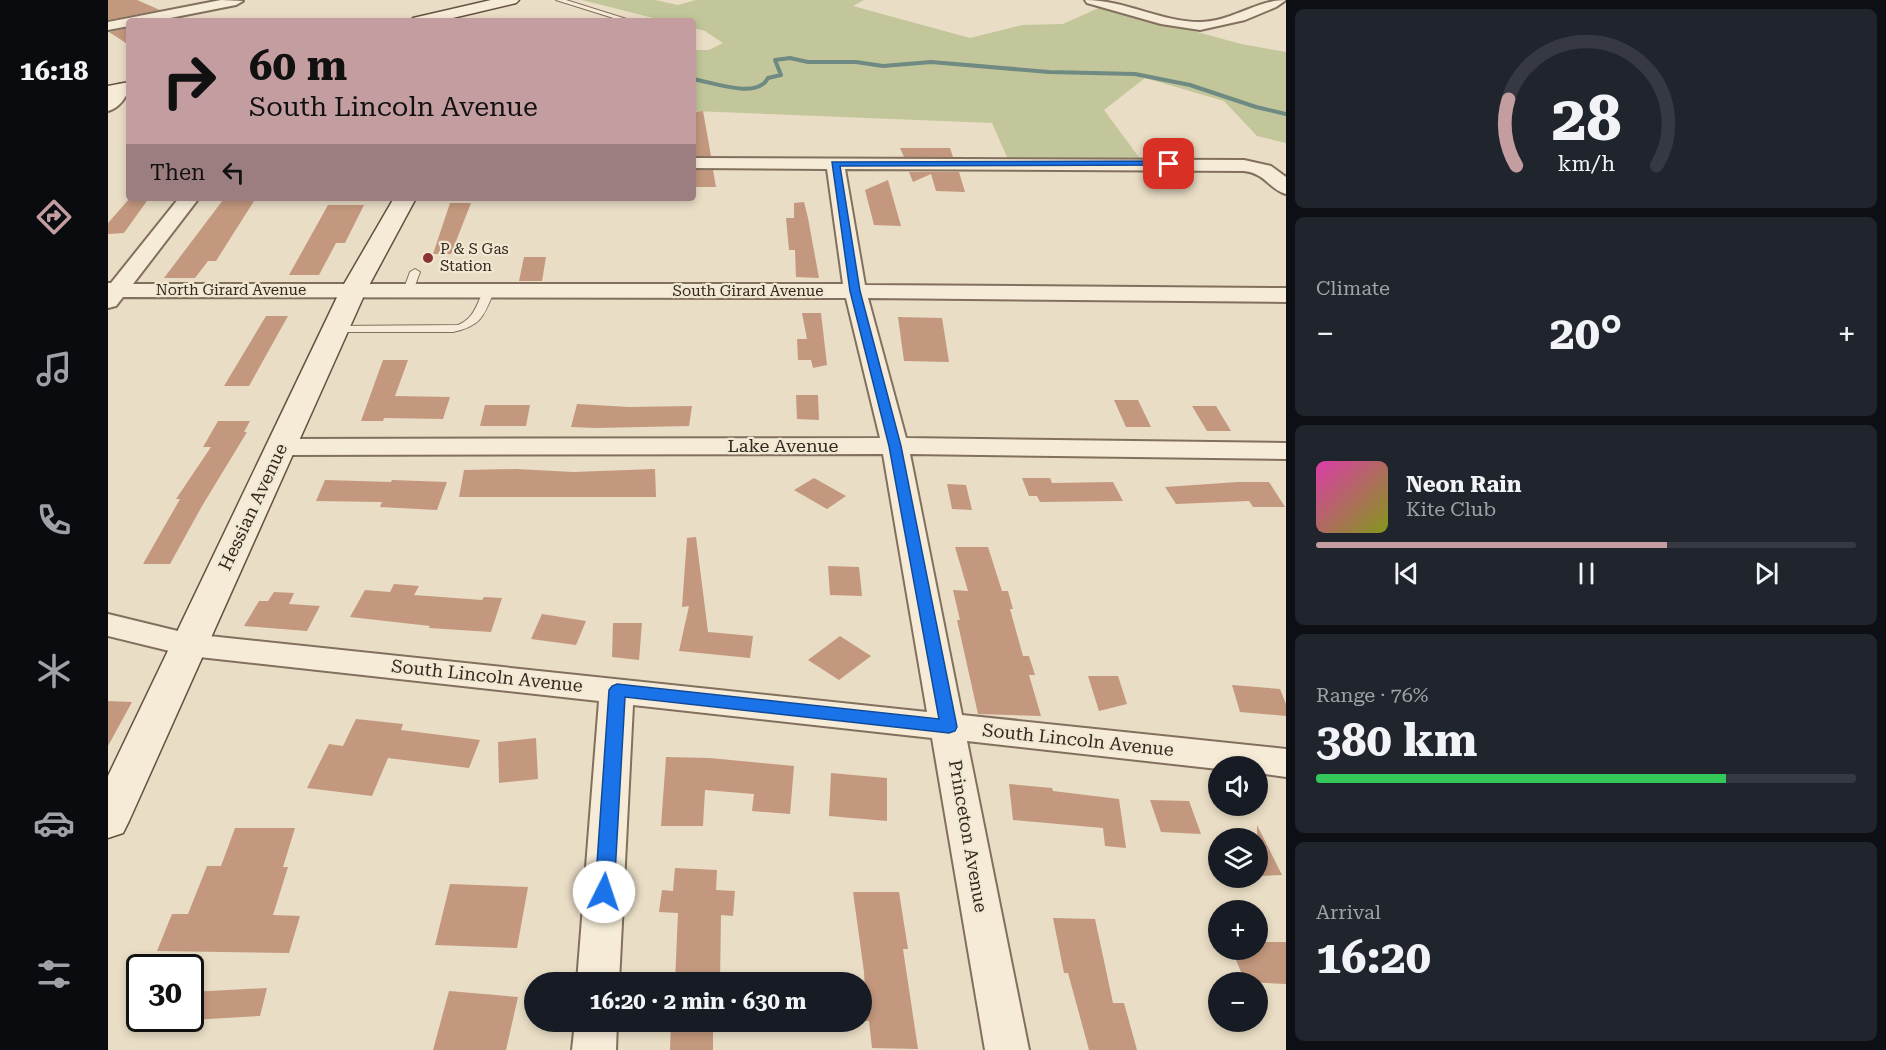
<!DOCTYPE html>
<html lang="en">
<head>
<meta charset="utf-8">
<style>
  body { margin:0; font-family:"Roboto Serif",serif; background:#20242c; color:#f1f3f6; height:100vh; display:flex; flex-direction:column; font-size:22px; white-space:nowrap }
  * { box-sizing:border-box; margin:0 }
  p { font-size:20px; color:#9ea1a6 }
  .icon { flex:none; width:33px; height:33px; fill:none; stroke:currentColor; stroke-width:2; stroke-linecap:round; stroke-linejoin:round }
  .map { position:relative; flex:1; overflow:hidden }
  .side { display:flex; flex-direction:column; gap:9px; padding:9px; background:#0d0f14; width:600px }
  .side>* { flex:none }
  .guide { position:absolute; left:18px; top:18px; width:570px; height:183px; border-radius:6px; box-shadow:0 3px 9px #0003; background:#c39da0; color:#111; overflow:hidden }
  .buttons { position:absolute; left:1100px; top:756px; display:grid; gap:12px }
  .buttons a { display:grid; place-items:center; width:60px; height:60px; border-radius:50%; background:#171b24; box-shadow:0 3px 9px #0003; font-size:30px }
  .speed { position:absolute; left:18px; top:954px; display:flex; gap:12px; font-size:30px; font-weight:700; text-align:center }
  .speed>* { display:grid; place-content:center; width:78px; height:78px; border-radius:50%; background:#171b24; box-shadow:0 3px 9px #0003; line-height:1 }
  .speed .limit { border:3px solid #111; border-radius:9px; background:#fff; color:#111 }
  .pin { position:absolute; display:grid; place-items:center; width:51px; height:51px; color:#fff; margin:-26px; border-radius:12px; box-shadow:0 3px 9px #0006 }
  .me { position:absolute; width:66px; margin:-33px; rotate:4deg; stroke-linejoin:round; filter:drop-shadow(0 0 4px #0008) }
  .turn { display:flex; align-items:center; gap:21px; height:126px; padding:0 24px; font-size:27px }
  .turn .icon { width:78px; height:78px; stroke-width:2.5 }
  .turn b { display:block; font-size:42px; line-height:51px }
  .then { display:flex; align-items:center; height:57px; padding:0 24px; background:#0003; gap:12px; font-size:22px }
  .big { font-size:45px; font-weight:700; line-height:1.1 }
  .side .card { flex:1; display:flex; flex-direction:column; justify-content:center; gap:9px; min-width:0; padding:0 21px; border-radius:9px; background:#20242c }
  .side .dial { align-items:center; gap:0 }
  .dial svg { height:156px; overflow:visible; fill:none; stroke:#363941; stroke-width:7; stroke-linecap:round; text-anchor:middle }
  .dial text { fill:#f1f3f6; stroke:none }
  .song { display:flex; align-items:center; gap:18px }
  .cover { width:72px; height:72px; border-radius:9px; background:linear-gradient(135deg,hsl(320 70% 55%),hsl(70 70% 35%)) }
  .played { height:6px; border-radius:3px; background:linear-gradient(90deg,#c39da0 65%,#363941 65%) }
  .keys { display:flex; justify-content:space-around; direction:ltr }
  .heat { display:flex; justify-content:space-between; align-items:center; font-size:33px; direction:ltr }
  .charge { height:9px; border-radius:4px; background:linear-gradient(90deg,#34c759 76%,#363941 0) }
  .trip { position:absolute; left:416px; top:972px; width:348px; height:60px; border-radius:30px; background:#171b24; box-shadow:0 3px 9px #0003; font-weight:700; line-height:60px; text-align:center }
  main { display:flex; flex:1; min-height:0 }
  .dock { display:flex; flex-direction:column; width:108px; justify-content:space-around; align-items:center; background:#090b0e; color:#9ea1a6 }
  .dock .icon { width:42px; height:42px }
  .dock .current { color:#c39da0 }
  .dock b { font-size:27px; color:#f1f3f6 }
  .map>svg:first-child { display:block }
</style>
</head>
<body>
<main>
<nav class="dock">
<b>16:18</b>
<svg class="icon current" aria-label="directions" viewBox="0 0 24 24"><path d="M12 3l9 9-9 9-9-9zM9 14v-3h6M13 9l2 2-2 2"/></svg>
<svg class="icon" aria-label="music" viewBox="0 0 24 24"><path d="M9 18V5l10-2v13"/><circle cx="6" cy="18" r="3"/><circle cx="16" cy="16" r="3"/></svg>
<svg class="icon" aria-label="phone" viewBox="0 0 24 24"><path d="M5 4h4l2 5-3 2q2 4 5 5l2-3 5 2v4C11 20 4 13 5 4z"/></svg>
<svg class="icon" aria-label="climate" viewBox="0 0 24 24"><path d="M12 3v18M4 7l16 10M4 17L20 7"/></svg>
<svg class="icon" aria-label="car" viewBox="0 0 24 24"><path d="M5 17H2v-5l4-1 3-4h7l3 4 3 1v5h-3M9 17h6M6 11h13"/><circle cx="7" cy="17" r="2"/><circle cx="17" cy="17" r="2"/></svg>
<svg class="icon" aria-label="filters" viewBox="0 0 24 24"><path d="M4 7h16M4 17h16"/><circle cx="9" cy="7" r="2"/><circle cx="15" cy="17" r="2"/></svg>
</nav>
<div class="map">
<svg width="1178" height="1050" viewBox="0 0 1178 1050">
  <rect width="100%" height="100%" fill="#e9ddc5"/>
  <path fill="#c2c69a" d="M 474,0 L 547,0 L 570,5 L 588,0 L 756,0 L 745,6 L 862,38 L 914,25 L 955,24 L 995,6 L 1133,44 L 1178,52 L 1178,143 L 1149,136 L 1116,101 L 1037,78 L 996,110 L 1036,164 L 903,166 L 884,123 L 585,111 L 585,50 L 601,50 L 615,43 L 597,31 L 585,28 L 585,21 L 557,21 Z"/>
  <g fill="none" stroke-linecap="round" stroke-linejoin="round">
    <path stroke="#6e8a82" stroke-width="4" d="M 585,79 C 604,82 649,100 660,78 L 673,75 L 667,60 L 682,58 L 700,62 L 748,62 L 775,66 L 823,62 L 941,72 L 1027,74 L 1082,85 L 1148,107 L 1178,114"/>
  </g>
  <path fill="#c3987e" d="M 0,0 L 29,0 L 52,10 L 0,20 Z
    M 21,28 L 21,45 L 1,32 Z
    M 595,111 L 603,156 L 585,156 L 585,112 Z
    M 792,148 L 842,148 L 845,157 L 796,157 Z
    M 585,170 L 605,170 L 608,187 L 585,187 Z
    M 801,172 L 851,172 L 857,192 L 828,191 L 823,174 L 805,182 Z
    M 780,180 L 793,226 L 766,225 L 757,190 Z
    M 22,198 L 41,198 L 16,233 L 0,234 L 0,223 Z
    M 115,200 L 146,201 L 108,261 L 100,261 L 87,278 L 56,278 Z
    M 696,202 L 700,218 L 711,278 L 688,277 L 687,250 L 681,250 L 678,218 L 686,218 L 686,203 Z
    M 342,203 L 363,203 L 343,254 L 325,254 Z
    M 220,205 L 256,205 L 237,243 L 228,243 L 211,275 L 181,275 Z
    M 416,257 L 438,257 L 434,281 L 411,281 Z
    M 694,313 L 713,313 L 719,365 L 705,368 L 703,360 L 690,360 L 689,339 L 699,339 Z
    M 158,316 L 180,316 L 141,386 L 116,386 Z
    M 790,317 L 834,318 L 841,362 L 796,361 Z
    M 275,360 L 300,360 L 287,396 L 342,397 L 335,419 L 276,418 L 275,421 L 253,421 Z
    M 688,395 L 710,395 L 711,420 L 689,419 Z
    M 1006,400 L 1030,400 L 1043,427 L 1018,427 Z
    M 469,404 L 521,407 L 584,406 L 581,426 L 487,428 L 463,427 Z
    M 377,405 L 422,405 L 418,426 L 372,426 Z
    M 1084,406 L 1108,406 L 1123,431 L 1099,431 Z
    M 110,421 L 142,421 L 136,432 L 139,432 L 94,506 L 62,564 L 35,564 L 72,499 L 68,499 L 103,447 L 95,447 Z
    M 408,469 L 465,472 L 547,469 L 548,497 L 351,497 L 356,470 Z
    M 706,478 L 738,496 L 719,509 L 686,490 Z
    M 914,478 L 942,478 L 944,483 L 1005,482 L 1015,501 L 932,502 L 929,496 L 921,496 Z
    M 217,480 L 283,482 L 284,480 L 339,482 L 329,510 L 272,507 L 274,502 L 208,501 Z
    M 1130,482 L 1161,482 L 1177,507 L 1145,507 L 1141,501 L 1068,504 L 1057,487 Z
    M 839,484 L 858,485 L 864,510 L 844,509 Z
    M 588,537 L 600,632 L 645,636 L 642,658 L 571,651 L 581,606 L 574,607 L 579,538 Z
    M 847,547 L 880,547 L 894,591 L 900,591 L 905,609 L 902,609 L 915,656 L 921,656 L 927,675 L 921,675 L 933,716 L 870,714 L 849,620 L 852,620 L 845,590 L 860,591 Z
    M 720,566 L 751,567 L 754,596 L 722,595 Z
    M 286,584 L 311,586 L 306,595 L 374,600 L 376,597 L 394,598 L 383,632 L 321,628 L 322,626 L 242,617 L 257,590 L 282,592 Z
    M 166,592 L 186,593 L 181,604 L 212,606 L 199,631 L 136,626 L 151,601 L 160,601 Z
    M 434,614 L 478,621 L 468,645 L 423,639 Z
    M 505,623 L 534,623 L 531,660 L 504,657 Z
    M 732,636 L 763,656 L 731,680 L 700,660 Z
    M 980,676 L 1010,676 L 1019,704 L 991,711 Z
    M 1124,685 L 1172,689 L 1178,704 L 1178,716 L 1132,712 Z
    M 0,701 L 24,702 L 0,746 Z
    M 248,719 L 295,724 L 293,730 L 372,740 L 361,768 L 280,758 L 264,796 L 199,788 L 221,744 L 235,746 Z
    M 428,738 L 430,779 L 391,783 L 390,742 Z
    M 558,757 L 602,758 L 686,766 L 682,814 L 644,811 L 646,794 L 597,790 L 595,826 L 553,826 Z
    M 723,773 L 779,778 L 779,821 L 721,816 Z
    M 901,784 L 944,788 L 945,791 L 1011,799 L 1018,848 L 997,846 L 995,828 L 905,820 Z
    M 1042,800 L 1081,801 L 1093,834 L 1053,832 Z
    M 1149,825 L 1174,875 L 1149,876 Z
    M 127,828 L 187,828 L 175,867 L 180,867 L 165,915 L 192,916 L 181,953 L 49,951 L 64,914 L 80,914 L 99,866 L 113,866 Z
    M 567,868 L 609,870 L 608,890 L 627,891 L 625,916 L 613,915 L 612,982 L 567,982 L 570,913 L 551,912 L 554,890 L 565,891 Z
    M 342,884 L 420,887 L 409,948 L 327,945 Z
    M 745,892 L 791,892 L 800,949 L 795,949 L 810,1049 L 764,1048 L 761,1021 L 753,1021 L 753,990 L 757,990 L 756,972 Z
    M 945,918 L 987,919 L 1005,1003 L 1016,1003 L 1029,1050 L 981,1050 L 960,973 L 956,973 Z
    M 1149,942 L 1178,942 L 1178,984 L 1137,982 L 1124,950 L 1149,950 Z
    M 159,988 L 152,1016 L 82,1020 L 82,992 Z
    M 341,991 L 410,997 L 398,1050 L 325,1050 Z
    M 563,1022 L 605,1022 L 605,1050 L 562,1050 Z"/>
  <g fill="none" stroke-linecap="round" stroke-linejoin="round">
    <g stroke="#826f5d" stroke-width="2">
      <path id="lane" d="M 448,0 L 458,0 L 525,21 L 515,21 Z
        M 307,269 L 312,272 L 305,291 L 304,293 L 296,293 L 295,291 L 302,272 Z
        M 381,288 L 386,291 C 376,316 373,326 345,332 L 227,332 L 222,329 L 227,326 L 350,325 C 372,316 368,294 381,288 Z"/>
    </g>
    <g stroke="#826f5d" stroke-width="4">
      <path id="street" d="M 113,0 L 135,1 L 128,5 L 47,21 L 21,21 L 21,26 L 0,30 L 0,22 Z
        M 977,0 C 1017,0 1053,22 1092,22 C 1123,22 1148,0 1178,0 L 1168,7 L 1137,20 L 1092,30 L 1053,24 L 979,3 Z
        M 13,84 L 21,89 C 17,99 11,108 0,111 L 0,97 L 7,86 Z
        M 585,158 L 1136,160 L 1163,166 L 1178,177 L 1178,194 C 1161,189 1157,173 1136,171 L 737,169 L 757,285 L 1178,288 L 1178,302 L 760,298 L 798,438 L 1178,443 L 1178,459 L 802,454 L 854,715 L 1178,749 L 1178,777 L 1149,773 L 1149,766 L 1110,766 L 1110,769 L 859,741 L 921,1050 L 877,1050 L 824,738 L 525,705 L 511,982 L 469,982 L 491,701 L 82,656 L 0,636 L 0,614 L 82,634 L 819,712 L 775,454 L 172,455 L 163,453 L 159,447 L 163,441 L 172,439 L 772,438 L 738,298 L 15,297 L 8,306 L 0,308 L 0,283 L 3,283 L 71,198 L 91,198 L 25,284 L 735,284 L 719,169 L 585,168 Z
        M 467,1022 L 509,1022 L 508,1050 L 464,1050 Z"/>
    </g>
    <g stroke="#645140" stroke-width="3">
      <path id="secondary" d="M 383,0 L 411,0 L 408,3 L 332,21 L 303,21 L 305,18 Z
        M 21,82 L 21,92 L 0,98 L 0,86 Z
        M 286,198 L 308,198 L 258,291 L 21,821 L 15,833 L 0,838 L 0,776 L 232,291 Z"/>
    </g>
    <use href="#lane" fill="#f5ebd7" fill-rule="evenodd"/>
    <use href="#street" fill="#f5ebd7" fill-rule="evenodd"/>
    <use href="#secondary" fill="#f5ebd7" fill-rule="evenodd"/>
  </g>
  <path fill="#1a73e8" stroke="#114b97" stroke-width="1.5" d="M 1061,161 L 1064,162 L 1064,165 L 732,166 L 752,291 L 793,446 L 849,727 L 847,731 L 841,733 L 517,697 L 506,892 L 503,898 L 496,900 L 490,898 L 487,892 L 501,690 L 504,686 L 509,684 L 831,719 L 781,446 L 742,291 L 724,162 Z"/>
  <circle fill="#8b3337" stroke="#f1e8d3" stroke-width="2" cx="320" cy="258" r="6"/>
  <g text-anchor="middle" stroke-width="4.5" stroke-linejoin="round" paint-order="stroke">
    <g font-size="15" fill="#34281f" stroke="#f1e8d3" text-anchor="start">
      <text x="332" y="254">P &amp; S Gas<tspan x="332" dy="17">Station</tspan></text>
    </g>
    <g font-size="15" fill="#34281f" stroke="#f1e8d3">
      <text x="123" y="295">North Girard Avenue</text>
      <text x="640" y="296">South Girard Avenue</text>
    </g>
    <g font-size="18" fill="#34281f" stroke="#f1e8d3">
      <text x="675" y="452">Lake Avenue</text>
      <text transform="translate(145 507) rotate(-65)" y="6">Hessian Avenue</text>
      <text transform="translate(379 676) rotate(6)" y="6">South Lincoln Avenue</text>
      <text transform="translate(970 740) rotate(6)" y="6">South Lincoln Avenue</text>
      <text transform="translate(860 836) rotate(80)" y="6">Princeton Avenue</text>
    </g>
  </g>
</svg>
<div class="buttons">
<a><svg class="icon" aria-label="sound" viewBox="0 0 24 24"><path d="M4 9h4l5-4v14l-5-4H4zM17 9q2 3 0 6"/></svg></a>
<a><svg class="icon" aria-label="layers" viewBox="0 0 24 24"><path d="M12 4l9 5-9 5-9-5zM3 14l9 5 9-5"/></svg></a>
<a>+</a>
<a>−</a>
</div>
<div class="speed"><div class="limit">30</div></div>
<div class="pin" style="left:1061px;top:164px;background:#d93025"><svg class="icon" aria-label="arrive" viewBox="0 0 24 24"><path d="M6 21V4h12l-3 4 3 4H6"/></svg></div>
<svg class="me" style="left:496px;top:892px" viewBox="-20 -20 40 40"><circle r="19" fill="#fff"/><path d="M0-13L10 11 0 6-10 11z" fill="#1a73e8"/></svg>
<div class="trip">16:20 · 2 min · 630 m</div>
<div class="guide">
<div class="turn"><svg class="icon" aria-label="right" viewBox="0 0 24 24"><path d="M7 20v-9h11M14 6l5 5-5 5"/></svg><div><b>60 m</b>South Lincoln Avenue</div></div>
<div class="then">Then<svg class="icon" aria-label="left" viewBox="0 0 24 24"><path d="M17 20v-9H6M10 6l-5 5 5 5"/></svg></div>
</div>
</div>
<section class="side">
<div class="card dial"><svg viewBox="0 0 100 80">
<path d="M14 69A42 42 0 1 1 86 69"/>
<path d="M14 69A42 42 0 0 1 10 35" stroke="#c39da0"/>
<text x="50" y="56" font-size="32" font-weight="700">28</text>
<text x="50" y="72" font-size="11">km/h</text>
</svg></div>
<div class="card"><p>Climate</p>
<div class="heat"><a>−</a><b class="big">20°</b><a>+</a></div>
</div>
<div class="card">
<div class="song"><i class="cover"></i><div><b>Neon Rain</b><p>Kite Club</p></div></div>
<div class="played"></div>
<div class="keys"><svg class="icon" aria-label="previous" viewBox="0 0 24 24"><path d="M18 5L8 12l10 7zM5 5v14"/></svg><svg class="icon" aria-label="pause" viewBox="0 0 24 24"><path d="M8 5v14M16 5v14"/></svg><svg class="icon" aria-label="next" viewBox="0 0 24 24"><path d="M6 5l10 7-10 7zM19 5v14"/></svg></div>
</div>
<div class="card"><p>Range · 76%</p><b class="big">380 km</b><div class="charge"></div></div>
<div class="card"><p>Arrival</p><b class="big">16:20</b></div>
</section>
</main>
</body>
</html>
